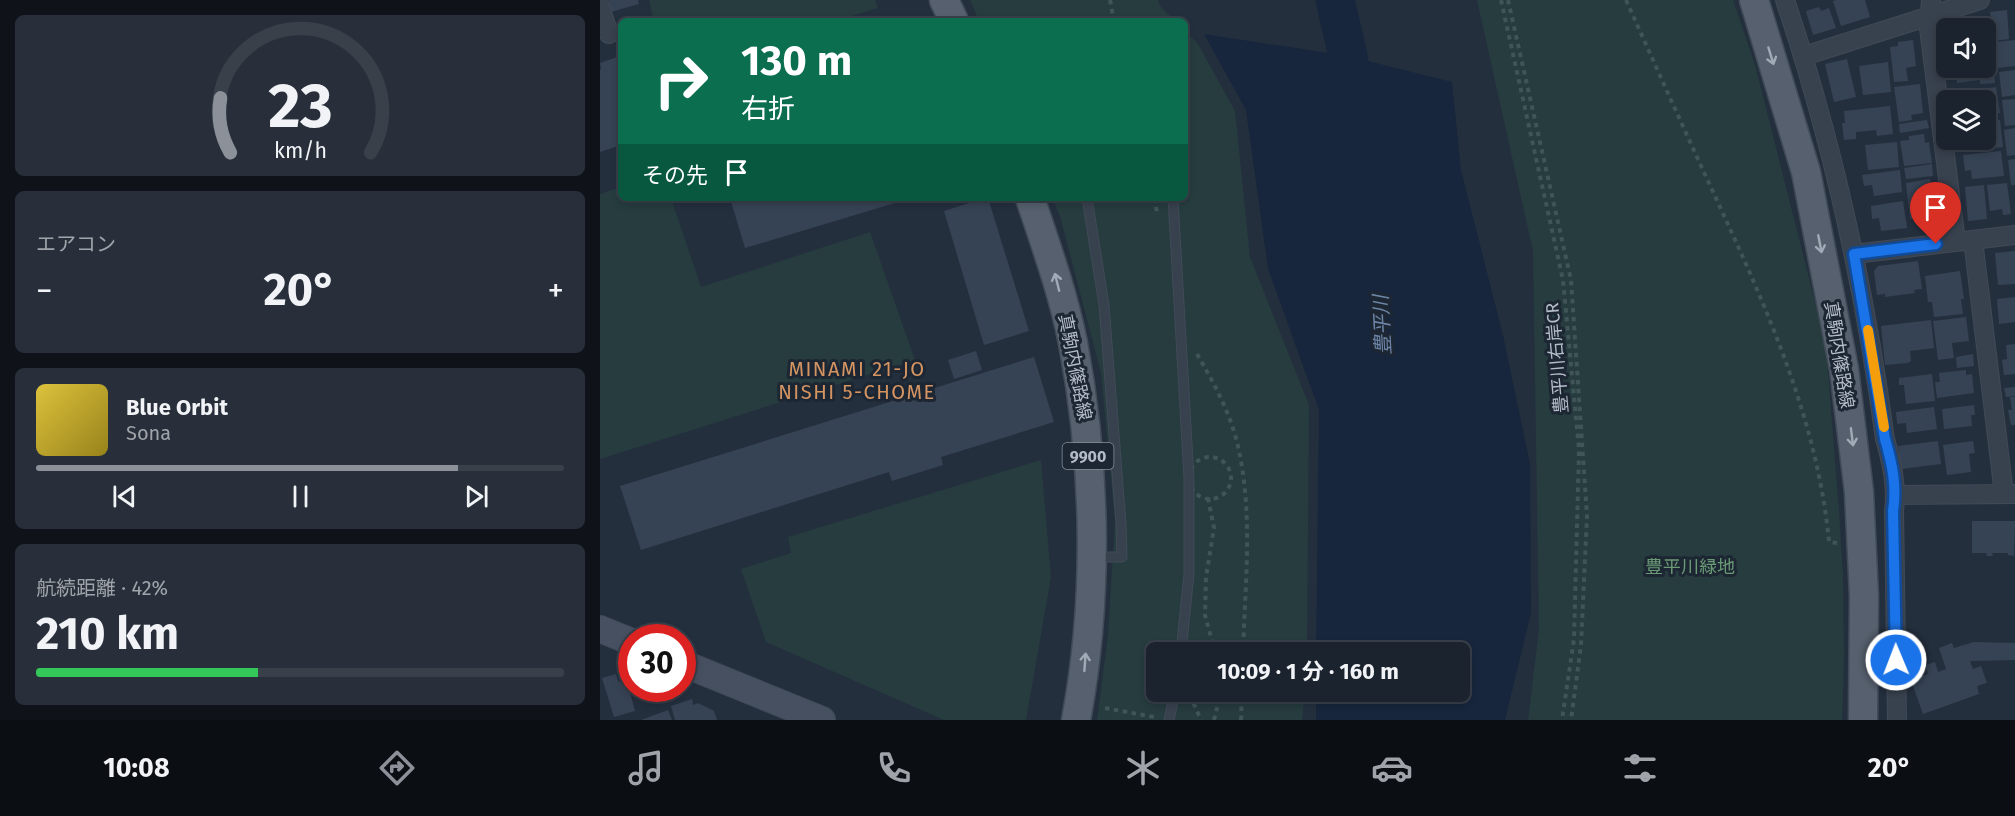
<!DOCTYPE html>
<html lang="ja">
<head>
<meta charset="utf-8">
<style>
  body { margin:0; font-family:"Fira Sans","Noto Sans JP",sans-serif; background:#282f3a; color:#f1f3f6; height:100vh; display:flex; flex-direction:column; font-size:22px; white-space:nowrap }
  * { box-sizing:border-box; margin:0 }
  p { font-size:20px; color:#a0a4aa }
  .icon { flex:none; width:33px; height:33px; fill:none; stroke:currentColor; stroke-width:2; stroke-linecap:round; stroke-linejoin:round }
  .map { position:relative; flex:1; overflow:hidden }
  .drawer { display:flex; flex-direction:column; gap:15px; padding:15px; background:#0f1319; width:600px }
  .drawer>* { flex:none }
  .hud { position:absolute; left:18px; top:18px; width:570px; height:183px; border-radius:9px; box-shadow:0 3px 9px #0003,0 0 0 2px #39404a; background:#0b6e4f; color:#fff; overflow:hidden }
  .fabs { position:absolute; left:1336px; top:18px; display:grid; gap:12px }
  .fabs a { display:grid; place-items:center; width:60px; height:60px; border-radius:9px; background:#1b232e; box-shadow:0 3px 9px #0003,0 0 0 2px #39404a; font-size:30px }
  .speed { position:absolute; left:18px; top:624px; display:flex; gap:12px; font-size:30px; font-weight:700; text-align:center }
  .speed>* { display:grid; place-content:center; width:78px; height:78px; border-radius:50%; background:#1b232e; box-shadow:0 3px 9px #0003,0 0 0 2px #39404a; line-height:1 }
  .speed .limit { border:9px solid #d22; background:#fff; color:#111 }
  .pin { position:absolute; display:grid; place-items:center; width:51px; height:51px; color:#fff; margin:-62px -26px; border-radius:50% 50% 50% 0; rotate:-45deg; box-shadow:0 0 6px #0007 }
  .pin .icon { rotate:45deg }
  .me { position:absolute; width:66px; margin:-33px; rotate:359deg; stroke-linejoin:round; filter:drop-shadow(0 0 4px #0008) }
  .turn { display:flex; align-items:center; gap:21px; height:126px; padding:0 24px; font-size:27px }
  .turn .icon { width:78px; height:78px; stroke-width:2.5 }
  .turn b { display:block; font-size:42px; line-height:51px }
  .then { display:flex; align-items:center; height:57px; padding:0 24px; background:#0003; gap:12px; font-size:22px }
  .big { font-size:45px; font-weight:700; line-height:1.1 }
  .drawer .tile { flex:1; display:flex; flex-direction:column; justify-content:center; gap:9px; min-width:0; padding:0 21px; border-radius:9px; background:#282f3a }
  .drawer .dial { align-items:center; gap:0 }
  .dial svg { height:156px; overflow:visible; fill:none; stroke:#39404a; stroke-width:7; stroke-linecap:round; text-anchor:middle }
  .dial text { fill:#f1f3f6; stroke:none }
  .song { display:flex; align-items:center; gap:18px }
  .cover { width:72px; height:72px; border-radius:9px; background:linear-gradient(135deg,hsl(50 70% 55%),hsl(50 70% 35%)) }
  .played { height:6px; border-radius:3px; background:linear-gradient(90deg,#8c9099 80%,#39404a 80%) }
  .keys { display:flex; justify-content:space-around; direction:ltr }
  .heat { display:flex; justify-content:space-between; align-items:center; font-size:33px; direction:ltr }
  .charge { height:9px; border-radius:4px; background:linear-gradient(90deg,#34c759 42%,#39404a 0) }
  .trip { position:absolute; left:546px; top:642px; width:324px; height:60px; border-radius:9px; background:#1b232e; box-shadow:0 3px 9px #0003,0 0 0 2px #39404a; font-weight:700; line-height:60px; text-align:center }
  .tabs { display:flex; height:96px; justify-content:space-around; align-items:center; background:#0b0e12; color:#a0a4aa }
  .tabs .icon { width:42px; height:42px }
  .tabs .active { color:#8c9099 }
  .tabs b { font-size:27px; color:#f1f3f6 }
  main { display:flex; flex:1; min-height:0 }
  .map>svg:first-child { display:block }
</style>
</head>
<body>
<main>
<section class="drawer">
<div class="tile dial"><svg viewBox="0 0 100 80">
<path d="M14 69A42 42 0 1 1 86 69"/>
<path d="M14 69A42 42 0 0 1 9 41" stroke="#8c9099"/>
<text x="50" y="56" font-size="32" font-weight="700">23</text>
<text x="50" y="72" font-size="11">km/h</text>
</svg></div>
<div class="tile"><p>エアコン</p>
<div class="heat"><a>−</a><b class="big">20°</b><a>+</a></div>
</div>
<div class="tile">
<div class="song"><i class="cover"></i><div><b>Blue Orbit</b><p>Sona</p></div></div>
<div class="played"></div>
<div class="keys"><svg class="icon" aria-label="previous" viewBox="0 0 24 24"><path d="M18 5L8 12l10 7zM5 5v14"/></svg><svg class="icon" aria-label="pause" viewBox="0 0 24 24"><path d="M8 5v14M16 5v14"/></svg><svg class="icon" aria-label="next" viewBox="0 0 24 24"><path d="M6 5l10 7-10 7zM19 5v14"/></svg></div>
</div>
<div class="tile"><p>航続距離 · 42%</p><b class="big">210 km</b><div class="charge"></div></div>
</section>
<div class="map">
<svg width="1415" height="720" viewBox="0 0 1415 720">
  <rect width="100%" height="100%" fill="#242f3e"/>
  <path fill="#263c3f" d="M 49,0 L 275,0 L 278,8 L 236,21 L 59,21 L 53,18 Z
    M 370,0 L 558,0 L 560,6 L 575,21 L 379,21 Z
    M 877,0 L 1133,0 L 1155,65 L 1226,345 L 1239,511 L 1243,576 L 1244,656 L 1242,720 L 928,720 L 939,630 L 933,251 Z
    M 585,31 L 598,44 L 635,111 L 650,257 L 709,405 L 707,652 L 556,652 L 556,692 L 705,692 L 702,720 L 497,720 L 508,636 L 515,521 L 501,373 L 460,216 L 452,198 L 585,198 Z
    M 21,187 L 21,198 L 71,198 L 101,287 L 270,232 L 315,360 L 0,459 L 0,194 Z
    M 441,460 L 451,577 L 426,720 L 344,720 L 166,642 L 141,569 L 191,553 L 188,537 Z"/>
  <path fill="#17263c" d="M 604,34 L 748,56 L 852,82 L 861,170 L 903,335 L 930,464 L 931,613 L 905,720 L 716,720 L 716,692 L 860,692 L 860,652 L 716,652 L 719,410 L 668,269 L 646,110 Z"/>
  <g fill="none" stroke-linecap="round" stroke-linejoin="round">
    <path stroke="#17263c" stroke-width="39" d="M 735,0 L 748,56 L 756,108"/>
  </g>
  <path fill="#364354" d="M 8,0 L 38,0 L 39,4 L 11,12 Z
    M 1236,0 L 1265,0 L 1270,17 L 1241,26 L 1233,1 Z
    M 1219,7 L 1221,11 L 1229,8 L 1236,28 L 1213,35 L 1206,11 Z
    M 1407,10 L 1409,39 L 1393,41 L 1390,12 Z
    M 1388,16 L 1392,50 L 1386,50 L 1386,28 L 1369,28 L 1368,18 Z
    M 1313,40 L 1316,66 L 1306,68 L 1308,81 L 1294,82 L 1290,47 L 1298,46 L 1298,42 Z
    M 1415,40 L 1415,66 L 1397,68 L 1395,42 Z
    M 1392,56 L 1395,83 L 1380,84 L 1380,80 L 1357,83 L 1355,68 L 1386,68 L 1386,57 Z
    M 17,57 L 20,63 L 21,62 L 21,145 L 0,152 L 0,70 L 1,69 L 0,63 Z
    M 1247,59 L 1256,97 L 1234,102 L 1225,64 Z
    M 1288,62 L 1291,92 L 1263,95 L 1259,66 Z
    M 1415,70 L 1415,95 L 1402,97 L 1399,72 Z
    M 1320,84 L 1323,113 L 1311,115 L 1312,120 L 1299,122 L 1294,87 Z
    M 1396,87 L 1400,113 L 1386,115 L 1386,100 L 1364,100 L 1363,92 Z
    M 1415,99 L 1415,125 L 1405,126 L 1402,100 Z
    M 1290,106 L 1293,134 L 1277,136 L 1276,130 L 1256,132 L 1256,139 L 1244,140 L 1242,123 L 1245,123 L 1244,111 Z
    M 1327,120 L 1329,128 L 1300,133 L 1299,124 Z
    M 1400,120 L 1403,147 L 1375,150 L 1373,140 L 1386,140 L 1386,121 Z
    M 1415,128 L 1415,155 L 1407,156 L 1404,130 Z
    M 1324,134 L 1325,143 L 1329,142 L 1332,163 L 1304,166 L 1300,141 L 1309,140 L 1309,136 Z
    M 1297,142 L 1299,167 L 1268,170 L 1265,145 Z
    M 1401,151 L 1404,176 L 1372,179 L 1371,170 L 1365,171 L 1363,155 Z
    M 1415,159 L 1415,185 L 1411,185 L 1408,160 Z
    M 1332,164 L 1333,176 L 1306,179 L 1304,168 Z
    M 1300,170 L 1302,192 L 1274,196 L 1272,185 L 1264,186 L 1262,175 Z
    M 1330,179 L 1334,210 L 1321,212 L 1321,218 L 1310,219 L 1306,183 Z
    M 1407,183 L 1411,214 L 1403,215 L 1402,209 L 1390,211 L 1387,185 Z
    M 1384,185 L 1387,219 L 1368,221 L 1365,187 Z
    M 130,198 L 308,198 L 308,199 L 145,248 Z
    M 385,198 L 388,198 L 429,331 L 384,345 L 344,211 Z
    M 1303,201 L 1307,228 L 1281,231 L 1279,218 L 1272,219 L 1271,206 Z
    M 1415,251 L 1415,284 L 1398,285 L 1395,253 Z
    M 1318,261 L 1322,289 L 1314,290 L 1315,293 L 1285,297 L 1285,294 L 1277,295 L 1274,271 L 1278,266 Z
    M 1360,271 L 1364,299 L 1361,299 L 1363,314 L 1334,317 L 1332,302 L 1328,302 L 1325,276 Z
    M 1415,297 L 1415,322 L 1399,324 L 1397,299 Z
    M 1366,317 L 1369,341 L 1352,343 L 1354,358 L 1338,360 L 1333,321 Z
    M 1331,320 L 1334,348 L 1310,351 L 1311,361 L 1308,363 L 1285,365 L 1281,326 Z
    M 1415,344 L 1415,374 L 1404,375 L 1402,360 L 1407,359 L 1406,345 Z
    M 376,351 L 382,370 L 354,379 L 348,360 Z
    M 1373,354 L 1374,366 L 1357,368 L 1356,357 Z
    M 434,357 L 454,422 L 341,457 L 343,465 L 292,481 L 289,472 L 41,550 L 20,486 Z
    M 1366,370 L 1366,375 L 1372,374 L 1374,393 L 1337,398 L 1335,382 L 1340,382 L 1339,373 Z
    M 1332,374 L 1335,401 L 1306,404 L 1304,385 L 1299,385 L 1299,378 Z
    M 1415,387 L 1415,396 L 1406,397 L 1404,388 Z
    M 1410,397 L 1415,397 L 1415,425 L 1411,425 L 1408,410 L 1412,410 Z
    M 1374,405 L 1375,415 L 1371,415 L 1372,426 L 1344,429 L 1342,409 Z
    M 1334,407 L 1337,429 L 1307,433 L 1306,423 L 1297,424 L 1296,412 Z
    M 1338,441 L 1341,464 L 1301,469 L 1298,446 Z
    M 1373,441 L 1375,453 L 1369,454 L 1371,472 L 1347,475 L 1343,445 Z
    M 1372,521 L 1415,521 L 1414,556 L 1408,555 L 1408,553 L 1392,553 L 1393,556 L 1387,556 L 1386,553 L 1372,553 Z
    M 1374,642 L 1415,643 L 1415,660 L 1370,661 L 1373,669 L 1381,666 L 1387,683 L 1377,686 L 1379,694 L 1323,714 L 1311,680 L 1328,674 L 1325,665 L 1335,662 L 1338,672 L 1346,669 L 1339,648 L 1352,643 L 1354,648 Z
    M 16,674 L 18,681 L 28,685 L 35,711 L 14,717 L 2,678 Z
    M 92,699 L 93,705 L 98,703 L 114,711 L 117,720 L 75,720 L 71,706 Z
    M 68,710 L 72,720 L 41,720 Z"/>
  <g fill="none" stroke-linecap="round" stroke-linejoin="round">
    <g stroke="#414a57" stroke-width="11">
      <path id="service" d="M 487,198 L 504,305 L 521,524 L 522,557 L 495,557
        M 573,198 L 589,479 L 589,574 L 581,652
        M 569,720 L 575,692"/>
    </g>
    <g stroke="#414a57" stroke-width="20">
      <path id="minor" d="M 1185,0 C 1233,143 1265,290 1285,439 C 1292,463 1297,486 1294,511 L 1297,720
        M 1331,0 L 1329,28 L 1356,242
        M 0,7 L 9,34
        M 1204,56 L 1380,0
        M 1373,240 L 1404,494
        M 1254,254 L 1415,235
        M 1296,495 L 1414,494"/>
    </g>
    <g stroke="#414a57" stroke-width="28">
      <path id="secondary" d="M 0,629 L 32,642
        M 82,663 L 222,720"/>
    </g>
    <g stroke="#414a57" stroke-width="31">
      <path id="primary" d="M 344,0 L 354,21
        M 1154,0 L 1206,172 L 1244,369 L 1259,492 L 1264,596 L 1263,720
        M 430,198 C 446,246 463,293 473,343 C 496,464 499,598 476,720"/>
    </g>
    <path stroke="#3f5557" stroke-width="4" stroke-dasharray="4.5 4.5" stroke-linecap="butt" d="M 510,0 L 514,21
      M 901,0 L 963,280 L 979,450 L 974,639 L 962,720
      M 908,0 L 971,280 L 987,516 L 981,645 L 971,720
      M 1026,0 C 1057,69 1088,138 1120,207 C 1169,313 1218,424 1229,542 L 1238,543
      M 554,198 L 557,212
      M 597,354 C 615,385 632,416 639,451 C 653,516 645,586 643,652
      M589 478a21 21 0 1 1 42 0a21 21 0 1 1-42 0Z
      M 608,498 L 614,528 L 606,577 L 605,615 L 615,652
      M 601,652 L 611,637
      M 590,695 L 601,720
      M 505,708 L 554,717
      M 614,720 L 621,692
      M 641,720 L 642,692"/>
    <use href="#service" stroke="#38414e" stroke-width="9"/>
    <use href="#minor" stroke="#38414e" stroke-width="18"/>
    <use href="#secondary" stroke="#465061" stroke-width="26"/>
    <use href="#primary" stroke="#56606e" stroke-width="28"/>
  </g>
  <defs><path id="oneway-shaft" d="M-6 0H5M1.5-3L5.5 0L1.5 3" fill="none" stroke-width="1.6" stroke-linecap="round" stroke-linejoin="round" transform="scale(1.5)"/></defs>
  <g stroke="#a1aab7">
    <use href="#oneway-shaft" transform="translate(1171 56) rotate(73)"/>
    <use href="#oneway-shaft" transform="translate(1220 244) rotate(79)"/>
    <use href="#oneway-shaft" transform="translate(457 282) rotate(-104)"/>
    <use href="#oneway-shaft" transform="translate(1252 437) rotate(83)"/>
    <use href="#oneway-shaft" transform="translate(485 662) rotate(-86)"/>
  </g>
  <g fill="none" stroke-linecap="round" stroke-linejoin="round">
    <g stroke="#114b97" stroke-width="15">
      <path id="route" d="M 1296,660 L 1293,511 C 1297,486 1292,463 1285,439 L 1254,254 L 1336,244"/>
    </g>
    <use href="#route" stroke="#1a73e8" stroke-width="10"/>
    <path stroke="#f59e0b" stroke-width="10" d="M 1268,330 L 1284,427"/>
  </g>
  <g text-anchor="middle" stroke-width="6" stroke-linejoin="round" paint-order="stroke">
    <rect fill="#1d2633" stroke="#878f9c" stroke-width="1.5" x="462.5" y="443" width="51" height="26" rx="4.5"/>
    <g font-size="16" font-weight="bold" fill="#b4bcc9">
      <text x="488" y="462">9900</text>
    </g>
    <g font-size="18" fill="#b4bcc9" stroke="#1d2633">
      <text transform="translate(1239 355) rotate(81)" y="6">真駒内篠路線</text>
      <text transform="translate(957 358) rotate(-95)" y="6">豊平川右岸CR</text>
      <text transform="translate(475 367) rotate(79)" y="6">真駒内篠路線</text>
    </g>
    <g font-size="18" fill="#6b9a76" stroke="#1d2633">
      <text x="1090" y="573">豊平川緑地</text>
    </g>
    <g font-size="20" font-style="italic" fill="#6d86a8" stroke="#1d2633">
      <text transform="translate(782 325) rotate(-93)" y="7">豊平川</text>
    </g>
    <g font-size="20" letter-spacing="1.5" fill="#d59563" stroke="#1d2633">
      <text x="257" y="376">MINAMI 21-JO<tspan x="257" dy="23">NISHI 5-CHOME</tspan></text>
    </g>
  </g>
</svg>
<div class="fabs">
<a><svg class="icon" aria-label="sound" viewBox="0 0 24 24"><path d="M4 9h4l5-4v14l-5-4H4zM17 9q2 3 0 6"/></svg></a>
<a><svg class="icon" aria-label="layers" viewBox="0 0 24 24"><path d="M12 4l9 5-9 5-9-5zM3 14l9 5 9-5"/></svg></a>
</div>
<div class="speed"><div class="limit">30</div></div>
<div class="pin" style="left:1336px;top:244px;background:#d93025"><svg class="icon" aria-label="arrive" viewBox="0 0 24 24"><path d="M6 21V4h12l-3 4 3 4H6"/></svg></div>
<svg class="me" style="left:1296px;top:660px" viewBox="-20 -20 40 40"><circle r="17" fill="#1a73e8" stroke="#fff" stroke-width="3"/><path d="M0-11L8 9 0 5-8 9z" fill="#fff"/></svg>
<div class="trip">10:09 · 1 分 · 160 m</div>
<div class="hud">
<div class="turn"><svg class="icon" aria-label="right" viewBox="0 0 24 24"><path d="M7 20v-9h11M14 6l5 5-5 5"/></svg><div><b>130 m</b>右折</div></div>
<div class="then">その先<svg class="icon" aria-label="arrive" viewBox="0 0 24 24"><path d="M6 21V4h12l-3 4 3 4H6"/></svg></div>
</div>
</div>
</main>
<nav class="tabs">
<b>10:08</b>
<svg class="icon active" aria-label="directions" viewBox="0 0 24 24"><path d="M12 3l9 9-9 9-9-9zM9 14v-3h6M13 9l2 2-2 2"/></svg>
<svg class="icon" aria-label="music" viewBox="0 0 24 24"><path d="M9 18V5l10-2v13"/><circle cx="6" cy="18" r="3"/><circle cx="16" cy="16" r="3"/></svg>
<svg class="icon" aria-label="phone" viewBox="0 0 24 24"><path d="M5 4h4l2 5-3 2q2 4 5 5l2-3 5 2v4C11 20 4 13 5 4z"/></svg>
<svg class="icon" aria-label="climate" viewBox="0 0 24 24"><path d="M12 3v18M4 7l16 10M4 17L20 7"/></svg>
<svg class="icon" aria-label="car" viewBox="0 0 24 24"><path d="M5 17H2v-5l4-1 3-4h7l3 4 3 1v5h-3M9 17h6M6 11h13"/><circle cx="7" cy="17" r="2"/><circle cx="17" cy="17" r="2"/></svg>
<svg class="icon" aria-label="filters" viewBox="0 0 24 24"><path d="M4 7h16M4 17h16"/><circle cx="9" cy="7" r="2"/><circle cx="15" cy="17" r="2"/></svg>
<b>20°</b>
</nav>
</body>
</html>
